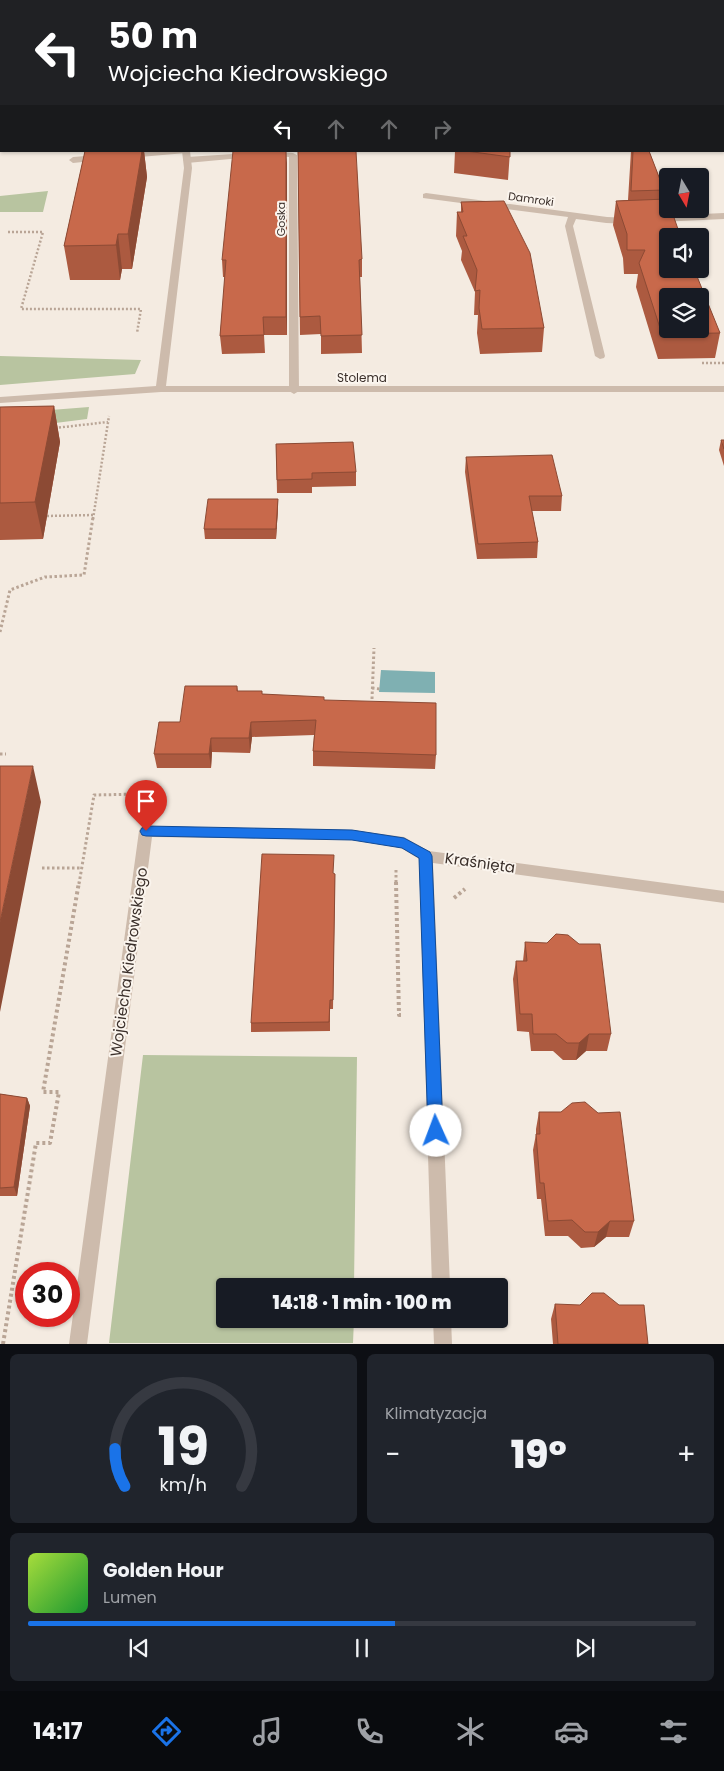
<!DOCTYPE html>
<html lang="pl">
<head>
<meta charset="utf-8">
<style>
  body { margin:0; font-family:Poppins,sans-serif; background:#20242c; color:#f1f3f6; height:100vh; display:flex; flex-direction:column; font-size:19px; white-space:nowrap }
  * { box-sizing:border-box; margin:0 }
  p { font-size:16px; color:#9ea1a6 }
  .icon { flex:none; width:28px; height:28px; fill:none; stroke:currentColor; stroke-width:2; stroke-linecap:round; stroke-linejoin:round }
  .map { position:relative; height:1344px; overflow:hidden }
  .details { display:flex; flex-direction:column; gap:10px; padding:10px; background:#0d0f14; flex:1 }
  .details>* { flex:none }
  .banner { position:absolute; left:0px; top:0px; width:725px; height:152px; box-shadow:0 1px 4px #0004; background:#202124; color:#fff; overflow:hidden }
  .needle { width:32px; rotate:170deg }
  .fabs { position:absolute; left:659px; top:168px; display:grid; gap:10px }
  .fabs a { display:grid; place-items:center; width:50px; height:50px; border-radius:5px; background:#171b24; box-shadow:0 1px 4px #0004; font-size:25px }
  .speed { position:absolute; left:15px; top:1262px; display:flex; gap:10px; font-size:25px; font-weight:700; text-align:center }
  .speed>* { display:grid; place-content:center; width:65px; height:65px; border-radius:50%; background:#171b24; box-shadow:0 1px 4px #0004; line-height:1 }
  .speed .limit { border:8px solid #d22; background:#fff; color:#111 }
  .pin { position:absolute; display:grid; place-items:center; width:42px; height:42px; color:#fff; margin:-51px -21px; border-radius:50% 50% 50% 0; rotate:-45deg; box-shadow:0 0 5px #0007 }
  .pin .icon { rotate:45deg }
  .me { position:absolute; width:55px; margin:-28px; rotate:358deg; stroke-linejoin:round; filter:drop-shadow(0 0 4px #0008) }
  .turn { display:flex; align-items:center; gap:18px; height:105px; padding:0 25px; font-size:22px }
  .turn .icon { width:65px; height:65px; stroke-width:2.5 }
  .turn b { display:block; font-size:35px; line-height:42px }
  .lanes { display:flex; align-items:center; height:48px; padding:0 25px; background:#0003; justify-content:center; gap:25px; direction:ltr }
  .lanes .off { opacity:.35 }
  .big { font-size:38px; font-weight:800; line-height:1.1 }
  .details .widget { flex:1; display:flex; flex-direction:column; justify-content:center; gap:8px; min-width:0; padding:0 18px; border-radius:8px; background:#20242c }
  .details .dial { align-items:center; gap:0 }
  .dial svg { height:130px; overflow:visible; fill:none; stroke:#363941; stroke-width:7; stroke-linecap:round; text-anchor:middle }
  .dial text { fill:#f1f3f6; stroke:none }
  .song { display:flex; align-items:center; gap:15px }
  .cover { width:60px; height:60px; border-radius:8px; background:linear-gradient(135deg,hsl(80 70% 55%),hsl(130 70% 35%)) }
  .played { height:5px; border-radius:2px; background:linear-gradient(90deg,#1a73e8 55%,#363941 55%) }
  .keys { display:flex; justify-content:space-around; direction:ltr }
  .heat { display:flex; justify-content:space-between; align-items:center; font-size:28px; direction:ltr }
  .details .tiles { flex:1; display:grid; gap:10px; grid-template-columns:1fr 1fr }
  .widget:last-child { grid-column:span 2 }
  .trip { position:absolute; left:216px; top:1278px; width:292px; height:50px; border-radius:5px; background:#171b24; box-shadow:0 1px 4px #0004; font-weight:800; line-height:50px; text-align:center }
  .tab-bar { display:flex; height:80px; justify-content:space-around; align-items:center; background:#090b0e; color:#9ea1a6 }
  .tab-bar .icon { width:35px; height:35px }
  .tab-bar .on { color:#1a73e8 }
  .tab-bar b { font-size:22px; color:#f1f3f6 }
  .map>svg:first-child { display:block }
</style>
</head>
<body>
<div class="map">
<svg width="724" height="1344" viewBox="0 0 724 1344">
  <rect width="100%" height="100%" fill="#f4ebe1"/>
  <path fill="#b8c4a0" d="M 48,191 L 43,212 L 0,212 L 0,196 Z
    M 0,356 L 141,360 L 135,374 L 0,385 Z
    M 89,407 L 87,419 L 0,430 L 0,414 Z
    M 143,1055 L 357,1057 L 354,1286 L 225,1286 L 225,1319 L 354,1319 L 353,1343 L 109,1343 Z"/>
  <path fill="#7fb0b2" d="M 381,670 L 435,672 L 435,693 L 379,692 Z"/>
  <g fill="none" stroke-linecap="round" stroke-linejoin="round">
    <path stroke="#b9a596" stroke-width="2" stroke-dasharray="2 2" stroke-linecap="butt" d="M 0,47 L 1,43"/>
    <path stroke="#b9a596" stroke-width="2.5" stroke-dasharray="2 2" stroke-linecap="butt" d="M 8,232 L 43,232 L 21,309 L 141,309 L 137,333
      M 702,363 L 724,363
      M 55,428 L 108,422
      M 47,516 L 93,515
      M 93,519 L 109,416"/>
    <path stroke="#b9a596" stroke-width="3" stroke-dasharray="2.5 2.5" stroke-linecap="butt" d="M 0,632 L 10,590 L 45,577 L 84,575 L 93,517
      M 372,688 L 380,689
      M 372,699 L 374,648
      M 0,754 L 6,754
      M 42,868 L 82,868
      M 396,870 L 396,884
      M 79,884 L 94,795 L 141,794 L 139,806"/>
    <path stroke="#b9a596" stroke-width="4" stroke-dasharray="3 3" stroke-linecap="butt" d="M 396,882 L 399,1015 L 403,1015
      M 454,898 L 465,889
      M 3,1344 L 36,1143 L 50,1143 L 59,1092 L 43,1092 L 79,882"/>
    <path fill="#cdbbac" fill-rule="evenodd" d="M 178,0 L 186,0 L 186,1 L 179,1 Z
      M 244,0 L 252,0 L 252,1 L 245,1 Z
      M 615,0 L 623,0 L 623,1 L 616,1 Z
      M 154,151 L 190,151 L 186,153 L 128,158 L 124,156 L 128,154 Z
      M 268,151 L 293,153 L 297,155 L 299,391 L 294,394 L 289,391 L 289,157 L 268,155 Z
      M 249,153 L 252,153 L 252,157 L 187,163 L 183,160 L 187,157 Z
      M 99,155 L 103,158 L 102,160 L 73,163 L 69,160 L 73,157 Z
      M 426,193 L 607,217 L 632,218 L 633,220 C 623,228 590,220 576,219 L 573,226 L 605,356 L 604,358 L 600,359 L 595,356 L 565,226 L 568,217 L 423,198 L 423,194 Z
      M 724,213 L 724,219 L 659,222 L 655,219 L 659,216 Z"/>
    <path fill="#cdbbac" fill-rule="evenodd" d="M 182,151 L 190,151 L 192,168 L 166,386 L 724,386 L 724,392 L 161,392 L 0,403 L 0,397 L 156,386 L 184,168 Z
      M 146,826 L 352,830 L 404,837 L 429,851 L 724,891 L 724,903 L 433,863 L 450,1286 L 432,1286 L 419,859 L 401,848 L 352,840 L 152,837 L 87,1344 L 69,1344 L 139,831 L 141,827 Z
      M 433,1319 L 451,1319 L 452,1344 L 434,1344 Z"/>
  </g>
  <path fill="#ac5a40" d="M 268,0 L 316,0 L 316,1 L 268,1 Z
    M 85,151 L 144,151 L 147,177 L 132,269 L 122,269 L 120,280 L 70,280 L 64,246 Z
    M 298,151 L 362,259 L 362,277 L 360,277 L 362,353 L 321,354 L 321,334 L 300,335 Z
    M 455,151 L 510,151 L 508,180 L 454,173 Z
    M 631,151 L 649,151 L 664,190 L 662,199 L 668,236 L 720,333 L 715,358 L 658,359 L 636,287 L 638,274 L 624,274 L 623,258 L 613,225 L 616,201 L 628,200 Z
    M 287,163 L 287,335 L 264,335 L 265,353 L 222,354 L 220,336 L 225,277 L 223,277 L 222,260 Z
    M 461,202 L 544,328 L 542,352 L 480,354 L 477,333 L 478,315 L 474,315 L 475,292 L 461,260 L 462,251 L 456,236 L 457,212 L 461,212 Z
    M 54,406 L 60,442 L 43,539 L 0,540 L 0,407 Z
    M 721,440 L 724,440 L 724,466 L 719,450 Z
    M 276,444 L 356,472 L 356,486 L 312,487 L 312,493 L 277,493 Z
    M 466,457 L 562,496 L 561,511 L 532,511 L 538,542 L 537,558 L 477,559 L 465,472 Z
    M 278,499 L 278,508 L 276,539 L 205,539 L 204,529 Z
    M 237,686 L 238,691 L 263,694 L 324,700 L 436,755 L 435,769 L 313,766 L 313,751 L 314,735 L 252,737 L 250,753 L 212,752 L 211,768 L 157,768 L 154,754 L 180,722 Z
    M 334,874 L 335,874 L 335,883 L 333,1009 L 330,1009 L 330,1031 L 251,1032 L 251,1023 Z
    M 525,942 L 611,1034 L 607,1051 L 586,1051 L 576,1060 L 563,1060 L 553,1051 L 531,1051 L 529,1032 L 517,1031 L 513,979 L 516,961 L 523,961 Z
    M 0,1094 L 27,1098 L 30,1106 L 17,1196 L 0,1196 Z
    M 539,1112 L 634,1221 L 629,1237 L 606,1237 L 594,1247 L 581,1248 L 568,1236 L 545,1236 L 541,1199 L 537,1199 L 533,1150 L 536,1134 L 536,1129 Z
    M 555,1304 L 648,1344 L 553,1344 L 551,1319 Z"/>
  <path fill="#8c4a34" d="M 103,0 L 116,0 L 115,1 L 103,1 Z
    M 142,151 L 144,151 L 147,177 L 132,269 L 128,234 Z
    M 286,151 L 287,163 L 287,335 L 286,317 Z
    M 118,234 L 122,269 L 120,280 L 116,245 Z
    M 54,406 L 60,442 L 43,539 L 35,502 Z
    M 278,499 L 278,508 L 276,539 L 276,529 Z
    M 251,722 L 252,737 L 250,753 L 249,738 Z
    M 211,738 L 212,752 L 211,768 L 209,754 Z
    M 33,766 L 41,802 L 0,1012 L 0,922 Z
    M 589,1034 L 586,1051 L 576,1060 L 579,1043 Z
    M 27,1098 L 30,1106 L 17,1196 L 14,1187 Z
    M 610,1221 L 606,1237 L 594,1247 L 598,1232 Z"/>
  <path fill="#c8694b" stroke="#8c4a34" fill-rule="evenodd" d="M 49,0 L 103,0 L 103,1 L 48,1 Z
    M 275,0 L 315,0 L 316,1 L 276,1 Z
    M 540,0 L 580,0 L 579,1 L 539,1 Z
    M 662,0 L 712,0 L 712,1 L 662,1 Z
    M 85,151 L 142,151 L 128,234 L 118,234 L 116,245 L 64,246 Z
    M 233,151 L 286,151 L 286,317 L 263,317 L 264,335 L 220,336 L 226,260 L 222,260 Z
    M 298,151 L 356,151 L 362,259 L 359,260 L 362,335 L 321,336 L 320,316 L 300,317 Z
    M 466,151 L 510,151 L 510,157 Z
    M 633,151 L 649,151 L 664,190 L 631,191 Z
    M 667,199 L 668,209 L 671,209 L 679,232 L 684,232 L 684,236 L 668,236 L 668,269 L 694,269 L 720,333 L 662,334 L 639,263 L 645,250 L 627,250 L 627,234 L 616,201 ZM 668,296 L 700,296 L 700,329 L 668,329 Z
    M 504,201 L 530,253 L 544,328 L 482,329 L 479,308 L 480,290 L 475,291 L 477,270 L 463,236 L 467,236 L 457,212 L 463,212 L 461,202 Z
    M 54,406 L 35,502 L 0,503 L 0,407 Z
    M 721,440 L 724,440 L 724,449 Z
    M 353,442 L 356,472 L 312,473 L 312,479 L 277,480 L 276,444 Z
    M 552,455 L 562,496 L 529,496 L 538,542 L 478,544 L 466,457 Z
    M 208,499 L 278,499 L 276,529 L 204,529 Z
    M 185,686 L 237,686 L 237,691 L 262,691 L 262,694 L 324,697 L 324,700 L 436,703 L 436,755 L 313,751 L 316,720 L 251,722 L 249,738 L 211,738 L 209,754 L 154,754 L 159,722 L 180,722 Z
    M 0,766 L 33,766 L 0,922 Z
    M 262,854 L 334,855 L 333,873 L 335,874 L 333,1000 L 330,1000 L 329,1022 L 251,1023 Z
    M 556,934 L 568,935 L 579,944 L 600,944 L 611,1034 L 589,1034 L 579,1043 L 567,1043 L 556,1034 L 533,1034 L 532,1014 L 520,1014 L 516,961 L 527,961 L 525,942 L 547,943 Z
    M 0,1094 L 27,1098 L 14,1187 L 0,1188 Z
    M 585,1102 L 598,1113 L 620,1112 L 634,1221 L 610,1221 L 598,1232 L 585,1232 L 572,1220 L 548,1221 L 544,1183 L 540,1183 L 536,1134 L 540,1134 L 539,1112 L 561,1112 L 572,1103 Z
    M 592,1293 L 604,1293 L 619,1305 L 644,1305 L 648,1344 L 558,1344 L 555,1304 L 580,1305 Z"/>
  <path fill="#1a73e8" stroke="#114b97" d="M 146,826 L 352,830 L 404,838 L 430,852 L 432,856 L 443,1131 L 441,1136 L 436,1138 L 430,1136 L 428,1131 L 419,858 L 402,848 L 352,840 L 146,836 L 142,835 L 140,831 L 142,828 Z"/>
  <g text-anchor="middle" stroke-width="4" stroke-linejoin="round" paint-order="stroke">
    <g font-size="11" fill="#3b302b" stroke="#fbf5ee">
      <text transform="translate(531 199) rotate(8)" y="4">Damroki</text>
      <text transform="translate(281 219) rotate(-90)" y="4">Goska</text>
    </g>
    <g font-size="12" fill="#3b302b" stroke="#fbf5ee">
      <text x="362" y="382">Stolema</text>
    </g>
    <g font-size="15" fill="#3b302b" stroke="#fbf5ee">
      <text transform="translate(480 863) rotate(8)" y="5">Kraśnięta</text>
      <text transform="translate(129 962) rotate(-82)" y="5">Wojciecha Kiedrowskiego</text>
    </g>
  </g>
</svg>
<div class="fabs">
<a><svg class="needle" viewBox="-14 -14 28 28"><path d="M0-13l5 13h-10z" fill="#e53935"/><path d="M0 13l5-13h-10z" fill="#9ea1a6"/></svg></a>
<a><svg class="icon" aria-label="sound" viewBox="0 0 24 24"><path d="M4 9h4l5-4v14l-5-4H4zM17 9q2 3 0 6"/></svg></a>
<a><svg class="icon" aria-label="layers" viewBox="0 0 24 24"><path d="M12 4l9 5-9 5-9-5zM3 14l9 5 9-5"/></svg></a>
</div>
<div class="speed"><div class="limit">30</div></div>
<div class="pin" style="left:146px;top:831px;background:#d93025"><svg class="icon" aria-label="arrive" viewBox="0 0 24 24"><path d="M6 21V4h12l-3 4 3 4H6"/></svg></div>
<svg class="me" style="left:436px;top:1131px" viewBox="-20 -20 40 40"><circle r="19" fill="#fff"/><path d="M0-13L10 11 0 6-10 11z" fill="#1a73e8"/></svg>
<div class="trip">14:18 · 1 min · 100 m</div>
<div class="banner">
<div class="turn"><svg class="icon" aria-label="left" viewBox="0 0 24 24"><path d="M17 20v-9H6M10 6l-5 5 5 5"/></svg><div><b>50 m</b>Wojciecha Kiedrowskiego</div></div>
<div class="lanes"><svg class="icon" aria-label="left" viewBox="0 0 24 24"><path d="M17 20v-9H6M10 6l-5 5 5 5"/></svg><svg class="icon off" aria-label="ahead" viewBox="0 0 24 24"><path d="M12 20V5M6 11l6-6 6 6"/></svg><svg class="icon off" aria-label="ahead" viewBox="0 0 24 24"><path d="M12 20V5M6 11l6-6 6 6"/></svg><svg class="icon off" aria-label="right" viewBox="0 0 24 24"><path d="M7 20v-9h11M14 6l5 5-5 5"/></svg></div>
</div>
</div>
<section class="details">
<div class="tiles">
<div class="widget dial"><svg viewBox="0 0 100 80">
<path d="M14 69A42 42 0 1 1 86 69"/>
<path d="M14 69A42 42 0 0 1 8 46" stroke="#1a73e8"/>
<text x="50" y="56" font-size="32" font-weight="700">19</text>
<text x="50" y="72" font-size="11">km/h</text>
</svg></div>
<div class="widget"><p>Klimatyzacja</p>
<div class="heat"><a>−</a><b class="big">19°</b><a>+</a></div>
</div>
<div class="widget">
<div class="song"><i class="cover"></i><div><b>Golden Hour</b><p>Lumen</p></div></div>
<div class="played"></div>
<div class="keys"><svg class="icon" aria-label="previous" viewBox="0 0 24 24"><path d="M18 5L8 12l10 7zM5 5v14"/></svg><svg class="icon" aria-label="pause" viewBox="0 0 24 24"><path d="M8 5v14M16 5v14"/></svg><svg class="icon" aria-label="next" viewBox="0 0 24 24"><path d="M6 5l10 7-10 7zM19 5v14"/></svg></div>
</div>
</div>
</section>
<nav class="tab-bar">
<b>14:17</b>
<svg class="icon on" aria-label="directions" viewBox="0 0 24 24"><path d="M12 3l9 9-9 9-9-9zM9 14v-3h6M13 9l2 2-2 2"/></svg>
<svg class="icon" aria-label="music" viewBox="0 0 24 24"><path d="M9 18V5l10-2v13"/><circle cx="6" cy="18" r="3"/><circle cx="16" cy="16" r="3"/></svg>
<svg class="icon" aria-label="phone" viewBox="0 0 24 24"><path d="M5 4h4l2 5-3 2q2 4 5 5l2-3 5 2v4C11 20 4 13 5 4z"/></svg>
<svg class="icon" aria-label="climate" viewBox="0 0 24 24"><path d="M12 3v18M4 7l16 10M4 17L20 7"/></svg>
<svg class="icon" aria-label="car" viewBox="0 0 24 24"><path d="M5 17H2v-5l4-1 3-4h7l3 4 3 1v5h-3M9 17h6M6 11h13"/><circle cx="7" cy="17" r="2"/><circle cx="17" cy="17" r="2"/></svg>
<svg class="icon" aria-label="filters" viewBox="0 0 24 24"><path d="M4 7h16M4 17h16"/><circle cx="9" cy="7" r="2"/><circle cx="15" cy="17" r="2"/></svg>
</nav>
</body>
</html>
